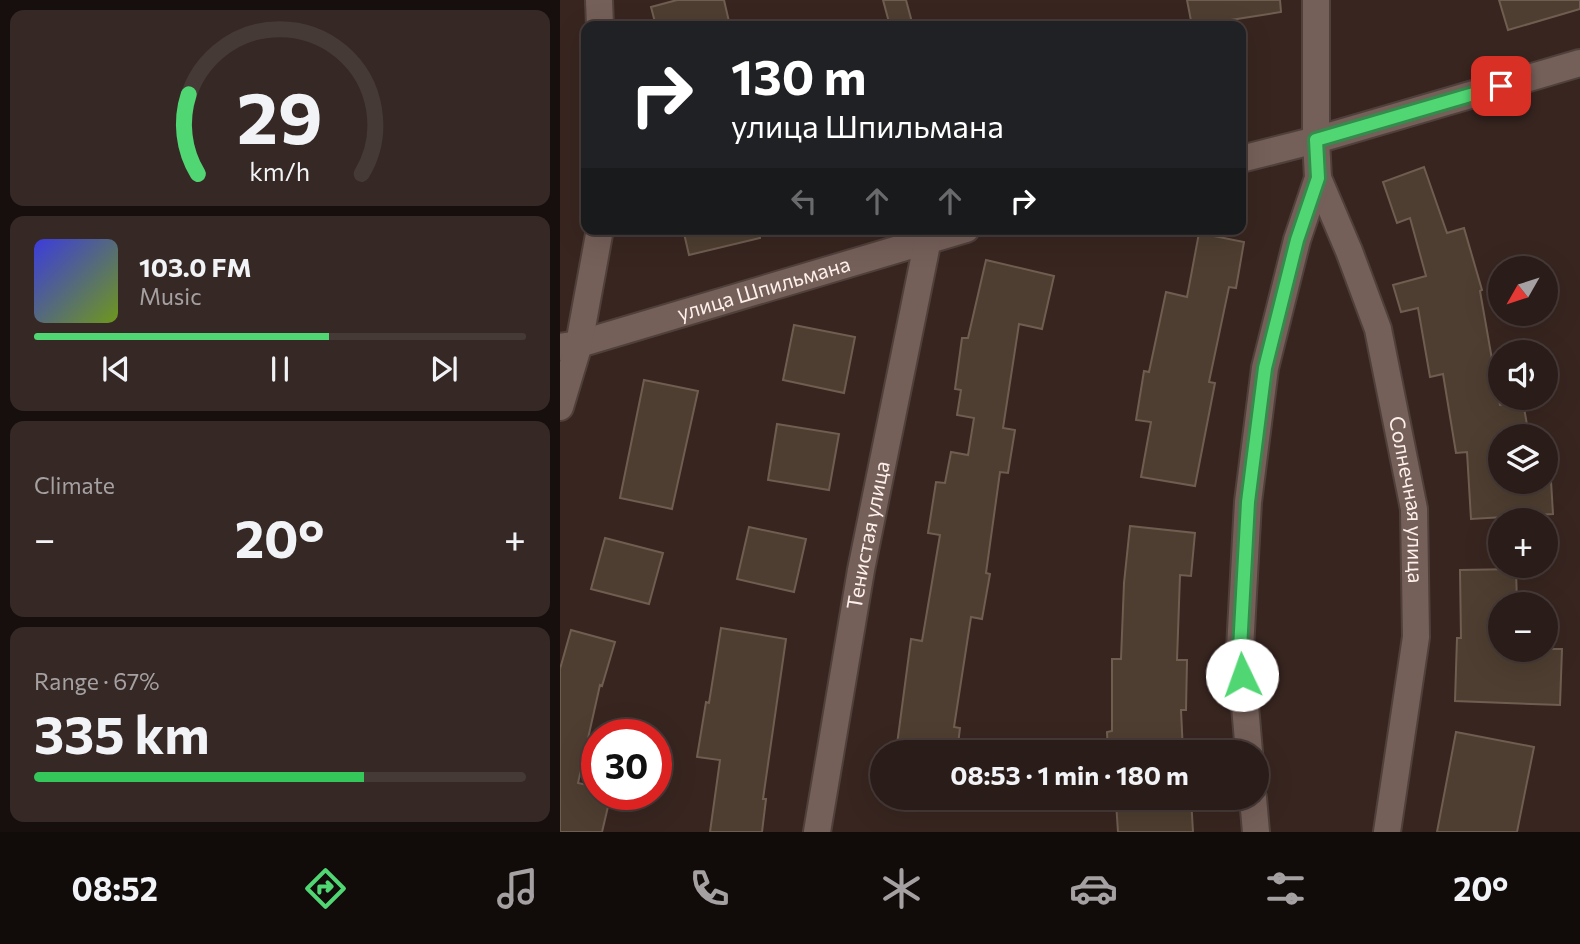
<!DOCTYPE html>
<html lang="en">
<head>
<meta charset="utf-8">
<style>
  body { margin:0; font-family:Commissioner,sans-serif; background:#362925; color:#f1f3f6; height:100vh; display:flex; flex-direction:column; font-size:26px; white-space:nowrap }
  * { box-sizing:border-box; margin:0 }
  p { font-size:23px; color:#a5a1a2 }
  .icon { flex:none; width:38px; height:38px; fill:none; stroke:currentColor; stroke-width:2; stroke-linecap:round; stroke-linejoin:round }
  .map { position:relative; flex:1; overflow:hidden }
  .details { display:flex; flex-direction:column; gap:10px; padding:10px; background:#170f0d; width:560px }
  .details>* { flex:none }
  .top-card { position:absolute; left:21px; top:21px; width:665px; height:214px; border-radius:14px; box-shadow:0 7px 28px #0002,0 0 0 2px #463a37; background:#202124; color:#fff; overflow:hidden }
  .needle { width:46px; rotate:231deg }
  .buttons { position:absolute; left:928px; top:256px; display:grid; gap:14px }
  .buttons a { display:grid; place-items:center; width:70px; height:70px; border-radius:50%; background:#2a1c18; box-shadow:0 7px 28px #0002,0 0 0 2px #463a37; font-size:35px }
  .speed { position:absolute; left:21px; top:719px; display:flex; gap:14px; font-size:35px; font-weight:700; text-align:center }
  .speed>* { display:grid; place-content:center; width:91px; height:91px; border-radius:50%; background:#2a1c18; box-shadow:0 7px 28px #0002,0 0 0 2px #463a37; line-height:1 }
  .speed .limit { border:10px solid #d22; background:#fff; color:#111 }
  .pin { position:absolute; display:grid; place-items:center; width:60px; height:60px; color:#fff; margin:-30px; border-radius:14px; box-shadow:0 4px 10px #0006 }
  .me { position:absolute; width:77px; margin:-38px; rotate:357deg; stroke-linejoin:round; filter:drop-shadow(0 0 5px #0008) }
  .turn { display:flex; align-items:center; gap:24px; height:147px; padding:0 35px; font-size:32px }
  .turn .icon { width:91px; height:91px; stroke-width:2.5 }
  .turn b { display:block; font-size:49px; line-height:60px }
  .lanes { display:flex; align-items:center; height:66px; padding:0 35px; background:#0003; justify-content:center; gap:35px; direction:ltr }
  .lanes .off { opacity:.35 }
  .big { font-size:52px; font-weight:700; line-height:1.1 }
  .details .tile { flex:1; display:flex; flex-direction:column; justify-content:center; gap:10px; min-width:0; padding:0 24px; border-radius:14px; background:#362925 }
  .details .dial { align-items:center; gap:0 }
  .dial svg { height:182px; overflow:visible; fill:none; stroke:#463a37; stroke-width:7; stroke-linecap:round; text-anchor:middle }
  .dial text { fill:#f1f3f6; stroke:none }
  .song { display:flex; align-items:center; gap:21px }
  .cover { width:84px; height:84px; border-radius:10px; background:linear-gradient(135deg,hsl(240 70% 55%),hsl(80 70% 35%)) }
  .played { height:7px; border-radius:4px; background:linear-gradient(90deg,#51d674 60%,#463a37 60%) }
  .keys { display:flex; justify-content:space-around; direction:ltr }
  .heat { display:flex; justify-content:space-between; align-items:center; font-size:38px; direction:ltr }
  .charge { height:10px; border-radius:5px; background:linear-gradient(90deg,#34c759 67%,#463a37 0) }
  .trip { position:absolute; left:310px; top:740px; width:399px; height:70px; border-radius:35px; background:#2a1c18; box-shadow:0 7px 28px #0002,0 0 0 2px #463a37; font-weight:700; line-height:70px; text-align:center }
  .dock { display:flex; height:112px; justify-content:space-around; align-items:center; background:#110b0a; color:#a5a1a2 }
  .dock .icon { width:49px; height:49px }
  .dock .on { color:#51d674 }
  .dock b { font-size:32px; color:#f1f3f6 }
  main { display:flex; flex:1; min-height:0 }
  .map>svg:first-child { display:block }
</style>
</head>
<body>
<main>
<section class="details">
<div class="tile dial"><svg viewBox="0 0 100 80">
<path d="M14 69A42 42 0 1 1 86 69"/>
<path d="M14 69A42 42 0 0 1 10 34" stroke="#51d674"/>
<text x="50" y="56" font-size="32" font-weight="700">29</text>
<text x="50" y="72" font-size="11">km/h</text>
</svg></div>
<div class="tile">
<div class="song"><i class="cover"></i><div><b>103.0 FM</b><p>Music</p></div></div>
<div class="played"></div>
<div class="keys"><svg class="icon" aria-label="previous" viewBox="0 0 24 24"><path d="M18 5L8 12l10 7zM5 5v14"/></svg><svg class="icon" aria-label="pause" viewBox="0 0 24 24"><path d="M8 5v14M16 5v14"/></svg><svg class="icon" aria-label="next" viewBox="0 0 24 24"><path d="M6 5l10 7-10 7zM19 5v14"/></svg></div>
</div>
<div class="tile"><p>Climate</p>
<div class="heat"><a>−</a><b class="big">20°</b><a>+</a></div>
</div>
<div class="tile"><p>Range · 67%</p><b class="big">335 km</b><div class="charge"></div></div>
</section>
<div class="map">
<svg width="1020" height="832" viewBox="0 0 1020 832">
  <rect width="100%" height="100%" fill="#382520"/>
  <path fill="#4e3e31" stroke="#6f5e50" stroke-width="2" d="M 117,0 L 164,0 L 170,26 L 96,26 L 91,7 Z
    M 323,0 L 346,0 L 353,26 L 330,26 Z
    M 627,0 L 720,0 L 721,12 L 632,26 Z
    M 939,0 L 1020,0 L 1020,9 L 948,30 Z
    M 864,167 L 887,233 L 904,228 L 922,290 L 920,291 L 940,405 L 963,402 L 969,436 L 940,436 L 940,481 L 991,481 L 993,514 L 911,519 L 907,452 L 896,453 L 883,374 L 870,377 L 858,308 L 841,312 L 833,285 L 866,276 L 850,218 L 837,223 L 823,182 Z
    M 123,229 L 199,229 L 200,238 L 129,255 Z
    M 639,233 L 684,242 L 676,288 L 669,287 L 649,382 L 655,383 L 635,486 L 581,477 L 591,422 L 576,420 L 584,371 L 589,372 L 606,292 L 627,297 Z
    M 426,260 L 494,276 L 482,329 L 459,324 L 443,428 L 455,430 L 448,473 L 440,472 L 426,573 L 430,574 L 422,619 L 411,617 L 394,727 L 400,728 L 397,752 L 336,752 L 351,639 L 362,641 L 380,535 L 368,533 L 376,482 L 385,483 L 391,452 L 408,455 L 414,418 L 397,415 L 401,390 L 395,389 L 402,338 L 408,338 Z
    M 234,325 L 295,337 L 284,393 L 223,380 Z
    M 84,380 L 138,391 L 112,509 L 60,498 Z
    M 217,424 L 279,434 L 269,490 L 208,480 Z
    M 570,526 L 635,533 L 631,576 L 620,575 L 617,660 L 627,660 L 626,710 L 621,710 L 623,752 L 548,752 L 547,732 L 552,731 L 552,659 L 561,659 L 564,583 Z
    M 189,527 L 246,539 L 234,592 L 177,579 Z
    M 45,538 L 103,553 L 89,604 L 31,589 Z
    M 956,569 L 957,604 L 940,604 L 940,649 L 1002,649 L 1000,705 L 895,701 L 897,638 L 901,638 L 900,570 Z
    M 161,628 L 226,639 L 203,799 L 206,799 L 202,832 L 150,832 L 160,760 L 137,757 L 146,702 L 149,703 Z
    M 11,630 L 55,642 L 42,686 L 40,685 L 18,783 L 37,787 L 37,794 L 51,794 L 42,832 L 0,832 L 0,669 Z
    M 896,732 L 974,747 L 957,832 L 877,832 Z
    M 631,798 L 633,832 L 558,832 L 556,802 Z"/>
  <g fill="none" stroke-linecap="round" stroke-linejoin="round">
    <g stroke="#50403b" stroke-width="30">
      <g id="minor">
        <path d="M 39,0 L 40,26"/>
        <path d="M 681,159 L 756,140 L 1020,63"/>
        <path id="s1" d="M 758,178 L 789,251 L 818,329 L 854,509 L 856,637 L 827,832"/>
        <path id="s2" d="M 0,347 L 19,344 L 406,229"/>
        <path d="M 0,407 L 19,344 L 40,229"/>
        <path d="M 689,752 L 680,649 L 688,502 L 705,368 L 737,240 L 758,178 L 756,140 L 756,0"/>
        <path d="M 693,798 L 696,832"/>
        <path id="s3" d="M 257,832 L 301,570 L 368,239"/>
      </g>
    </g>
    <use href="#minor" stroke="#755f59" stroke-width="26"/>
  </g>
  <g fill="none" stroke-linecap="round" stroke-linejoin="round">
    <g stroke="#358b4b" stroke-width="18">
      <path id="route" d="M 682,675 L 680,649 L 688,502 L 705,368 L 737,240 L 758,178 L 756,140 L 941,86"/>
    </g>
    <use href="#route" stroke="#51d674" stroke-width="12"/>
  </g>
  <g text-anchor="middle" stroke-width="7" stroke-linejoin="round" paint-order="stroke">
    <g font-size="21" fill="#fdf0ec" stroke="#382520">
      <text dy="7" stroke="none"><textPath href="#s2" startOffset="212">улица Шпильмана</textPath></text>
      <text dy="7" stroke="none"><textPath href="#s1" startOffset="336">Солнечная улица</textPath></text>
      <text dy="7" stroke="none"><textPath href="#s3" startOffset="301">Тенистая улица</textPath></text>
    </g>
  </g>
</svg>
<div class="buttons">
<a><svg class="needle" viewBox="-14 -14 28 28"><path d="M0-13l5 13h-10z" fill="#e53935"/><path d="M0 13l5-13h-10z" fill="#a5a1a2"/></svg></a>
<a><svg class="icon" aria-label="sound" viewBox="0 0 24 24"><path d="M4 9h4l5-4v14l-5-4H4zM17 9q2 3 0 6"/></svg></a>
<a><svg class="icon" aria-label="layers" viewBox="0 0 24 24"><path d="M12 4l9 5-9 5-9-5zM3 14l9 5 9-5"/></svg></a>
<a>+</a>
<a>−</a>
</div>
<div class="speed"><div class="limit">30</div></div>
<div class="pin" style="left:941px;top:86px;background:#d93025"><svg class="icon" aria-label="arrive" viewBox="0 0 24 24"><path d="M6 21V4h12l-3 4 3 4H6"/></svg></div>
<svg class="me" style="left:682px;top:675px" viewBox="-20 -20 40 40"><circle r="19" fill="#fff"/><path d="M0-13L10 11 0 6-10 11z" fill="#51d674"/></svg>
<div class="trip">08:53 · 1 min · 180 m</div>
<div class="top-card">
<div class="turn"><svg class="icon" aria-label="right" viewBox="0 0 24 24"><path d="M7 20v-9h11M14 6l5 5-5 5"/></svg><div><b>130 m</b>улица Шпильмана</div></div>
<div class="lanes"><svg class="icon off" aria-label="left" viewBox="0 0 24 24"><path d="M17 20v-9H6M10 6l-5 5 5 5"/></svg><svg class="icon off" aria-label="ahead" viewBox="0 0 24 24"><path d="M12 20V5M6 11l6-6 6 6"/></svg><svg class="icon off" aria-label="ahead" viewBox="0 0 24 24"><path d="M12 20V5M6 11l6-6 6 6"/></svg><svg class="icon" aria-label="right" viewBox="0 0 24 24"><path d="M7 20v-9h11M14 6l5 5-5 5"/></svg></div>
</div>
</div>
</main>
<nav class="dock">
<b>08:52</b>
<svg class="icon on" aria-label="directions" viewBox="0 0 24 24"><path d="M12 3l9 9-9 9-9-9zM9 14v-3h6M13 9l2 2-2 2"/></svg>
<svg class="icon" aria-label="music" viewBox="0 0 24 24"><path d="M9 18V5l10-2v13"/><circle cx="6" cy="18" r="3"/><circle cx="16" cy="16" r="3"/></svg>
<svg class="icon" aria-label="phone" viewBox="0 0 24 24"><path d="M5 4h4l2 5-3 2q2 4 5 5l2-3 5 2v4C11 20 4 13 5 4z"/></svg>
<svg class="icon" aria-label="climate" viewBox="0 0 24 24"><path d="M12 3v18M4 7l16 10M4 17L20 7"/></svg>
<svg class="icon" aria-label="car" viewBox="0 0 24 24"><path d="M5 17H2v-5l4-1 3-4h7l3 4 3 1v5h-3M9 17h6M6 11h13"/><circle cx="7" cy="17" r="2"/><circle cx="17" cy="17" r="2"/></svg>
<svg class="icon" aria-label="filters" viewBox="0 0 24 24"><path d="M4 7h16M4 17h16"/><circle cx="9" cy="7" r="2"/><circle cx="15" cy="17" r="2"/></svg>
<b>20°</b>
</nav>
</body>
</html>
